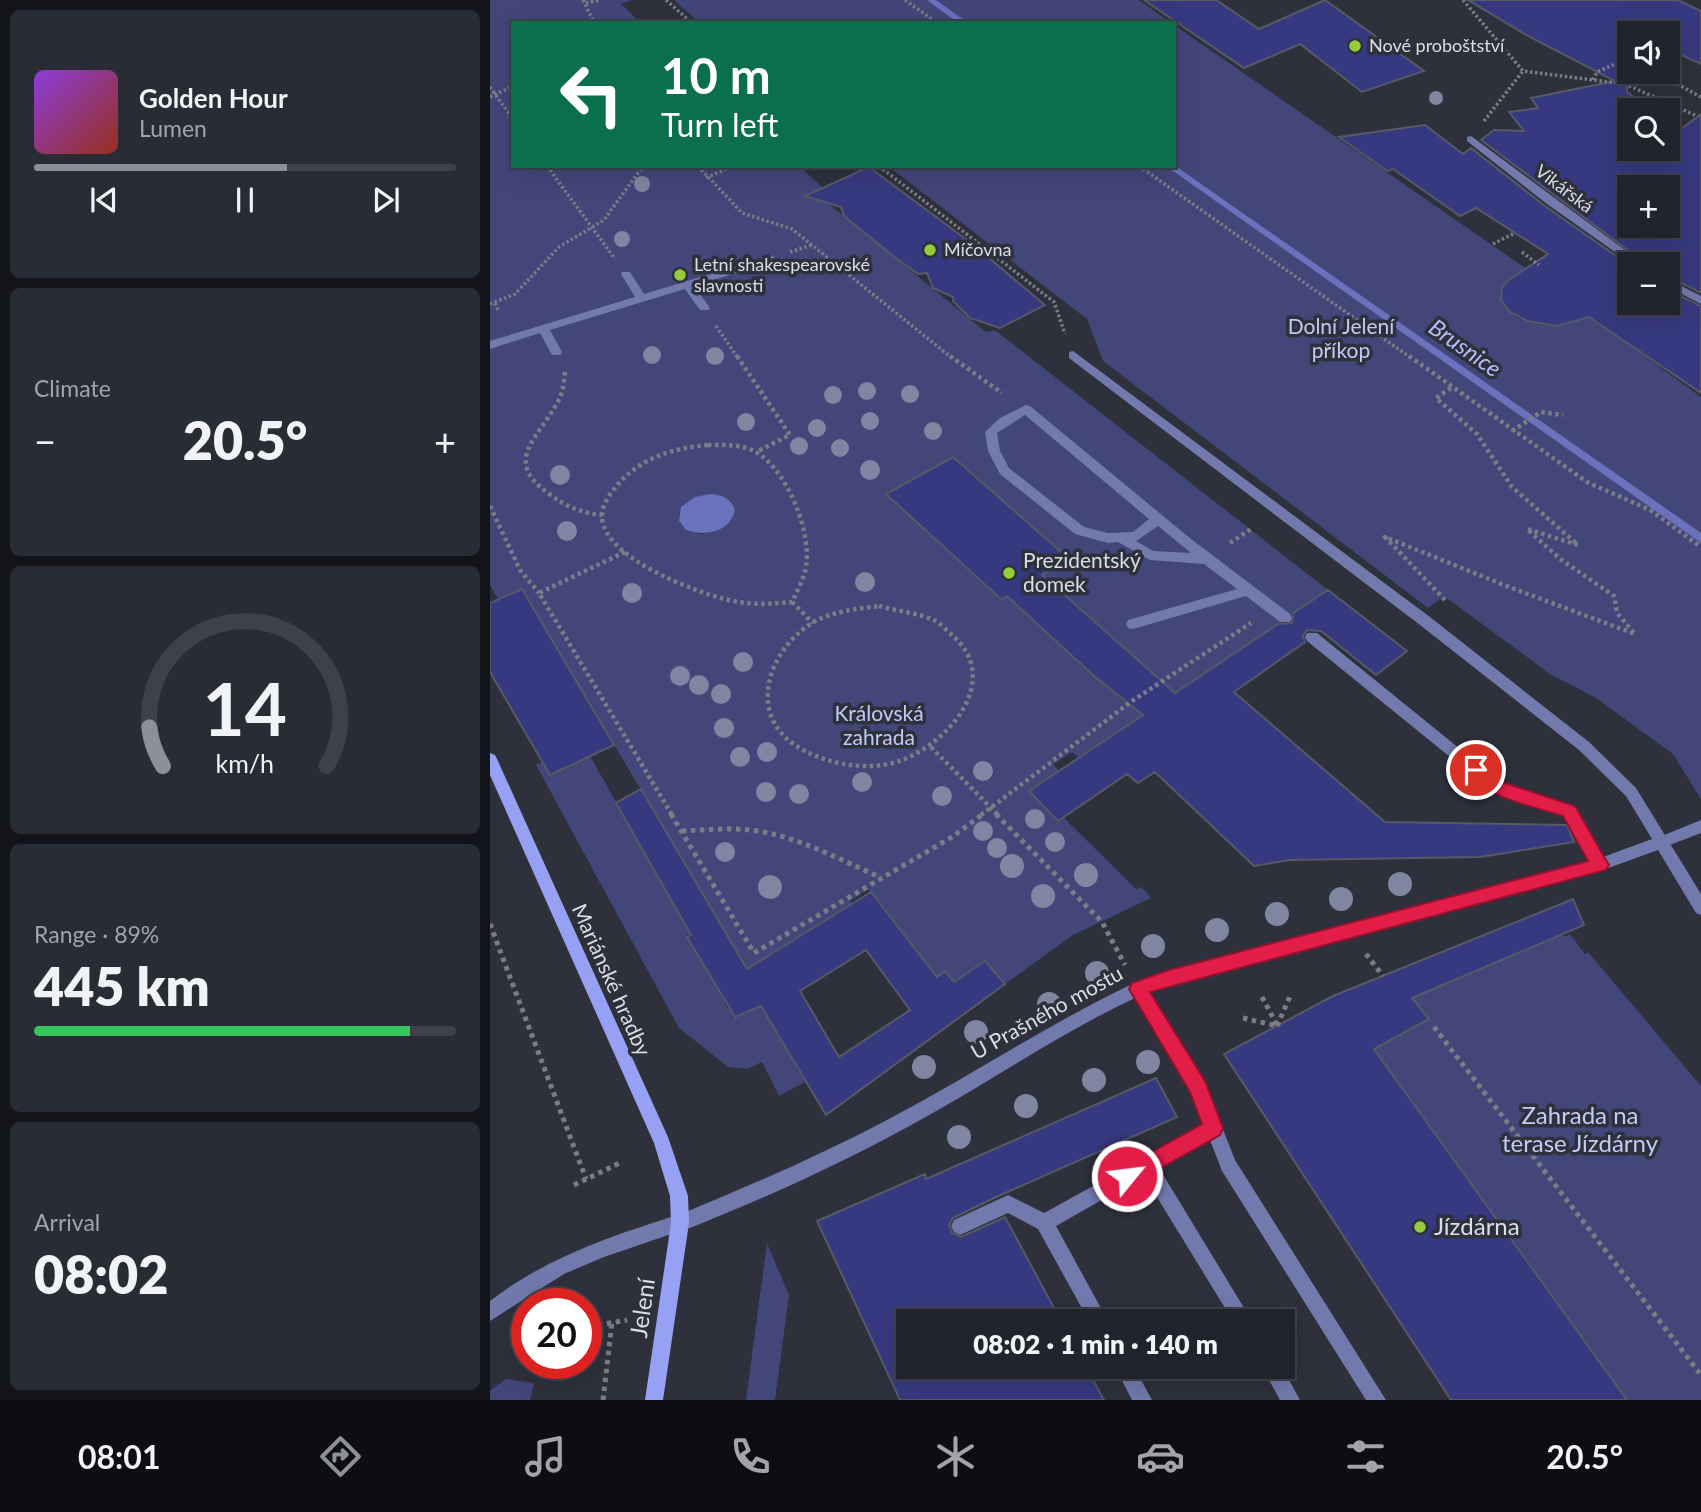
<!DOCTYPE html>
<html lang="en">
<head>
<meta charset="utf-8">
<style>
  body { margin:0; font-family:Lato,sans-serif; background:#2a2c35; color:#f1f3f6; height:100vh; display:flex; flex-direction:column; font-size:26px; white-space:nowrap }
  * { box-sizing:border-box; margin:0 }
  p { font-size:23px; color:#a2a4aa }
  .icon { flex:none; width:38px; height:38px; fill:none; stroke:currentColor; stroke-width:2; stroke-linecap:round; stroke-linejoin:round }
  .map { position:relative; flex:1; overflow:hidden }
  .panel { display:flex; flex-direction:column; gap:10px; padding:10px; background:#131419; width:490px }
  .panel>* { flex:none }
  .banner { position:absolute; left:21px; top:21px; width:665px; height:147px; border-radius:0px; box-shadow:0 7px 28px #0002,0 0 0 2px #3f4149; background:#0b6e4f; color:#fff; overflow:hidden }
  .tools { position:absolute; left:1127px; top:21px; display:grid; gap:14px }
  .tools a { display:grid; place-items:center; width:63px; height:63px; border-radius:0px; background:#22242d; box-shadow:0 7px 28px #0002,0 0 0 2px #3f4149; font-size:35px }
  .speed { position:absolute; left:21px; top:1288px; display:flex; gap:14px; font-size:35px; font-weight:700; text-align:center }
  .speed>* { display:grid; place-content:center; width:91px; height:91px; border-radius:50%; background:#22242d; box-shadow:0 7px 28px #0002,0 0 0 2px #3f4149; line-height:1 }
  .speed .limit { border:10px solid #d22; background:#fff; color:#111 }
  .pin { position:absolute; display:grid; place-items:center; width:60px; height:60px; color:#fff; margin:-30px; border:4px solid #fff; border-radius:50%; box-shadow:0 2px 7px #0007 }
  .me { position:absolute; width:77px; margin:-38px; rotate:61deg; stroke-linejoin:round; filter:drop-shadow(0 0 5px #0008) }
  .turn { display:flex; align-items:center; gap:24px; height:147px; padding:0 35px; font-size:32px }
  .turn .icon { width:91px; height:91px; stroke-width:2.5 }
  .turn b { display:block; font-size:49px; line-height:60px }
  .big { font-size:52px; font-weight:800; line-height:1.1 }
  .panel .card { flex:1; display:flex; flex-direction:column; justify-content:center; gap:10px; min-width:0; padding:0 24px; border-radius:10px; background:#2a2c35 }
  .panel .dial { align-items:center; gap:0 }
  .dial svg { height:182px; overflow:visible; fill:none; stroke:#3f4149; stroke-width:7; stroke-linecap:round; text-anchor:middle }
  .dial text { fill:#f1f3f6; stroke:none }
  .song { display:flex; align-items:center; gap:21px }
  .cover { width:84px; height:84px; border-radius:10px; background:linear-gradient(135deg,hsl(270 70% 55%),hsl(10 70% 35%)) }
  .played { height:7px; border-radius:4px; background:linear-gradient(90deg,#8c9099 60%,#3f4149 60%) }
  .keys { display:flex; justify-content:space-around; direction:ltr }
  .heat { display:flex; justify-content:space-between; align-items:center; font-size:38px; direction:ltr }
  .charge { height:10px; border-radius:5px; background:linear-gradient(90deg,#34c759 89%,#3f4149 0) }
  .trip { position:absolute; left:406px; top:1309px; width:399px; height:70px; border-radius:0px; background:#22242d; box-shadow:0 7px 28px #0002,0 0 0 2px #3f4149; font-weight:800; line-height:70px; text-align:center }
  .menu { display:flex; height:112px; justify-content:space-around; align-items:center; background:#0e0e12; color:#a2a4aa }
  .menu .icon { width:49px; height:49px }
  .menu .on { color:#8c9099 }
  .menu b { font-size:32px; color:#f1f3f6 }
  main { display:flex; flex:1; min-height:0 }
  .map>svg:first-child { display:block }
</style>
</head>
<body>
<main>
<section class="panel">
<div class="card">
<div class="song"><i class="cover"></i><div><b>Golden Hour</b><p>Lumen</p></div></div>
<div class="played"></div>
<div class="keys"><svg class="icon" aria-label="previous" viewBox="0 0 24 24"><path d="M18 5L8 12l10 7zM5 5v14"/></svg><svg class="icon" aria-label="pause" viewBox="0 0 24 24"><path d="M8 5v14M16 5v14"/></svg><svg class="icon" aria-label="next" viewBox="0 0 24 24"><path d="M6 5l10 7-10 7zM19 5v14"/></svg></div>
</div>
<div class="card"><p>Climate</p>
<div class="heat"><a>−</a><b class="big">20.5°</b><a>+</a></div>
</div>
<div class="card dial"><svg viewBox="0 0 100 80">
<path d="M14 69A42 42 0 1 1 86 69"/>
<path d="M14 69A42 42 0 0 1 8 52" stroke="#8c9099"/>
<text x="50" y="56" font-size="32" font-weight="700">14</text>
<text x="50" y="72" font-size="11">km/h</text>
</svg></div>
<div class="card"><p>Range · 89%</p><b class="big">445 km</b><div class="charge"></div></div>
<div class="card"><p>Arrival</p><b class="big">08:02</b></div>
</section>
<div class="map">
<svg width="1211" height="1400" viewBox="0 0 1211 1400">
  <rect width="100%" height="100%" fill="#2e303c"/>
  <path fill="#424679" fill-rule="evenodd" d="M 0,0 L 142,0 L 131,4 L 151,23 L 23,23 L 23,166 L 309,166 L 333,188 L 324,192 L 496,332 L 505,330 L 838,590 L 589,758 L 582,752 L 563,764 L 569,771 L 540,791 L 567,820 L 573,817 L 646,889 L 652,887 L 661,898 L 583,935 L 515,984 L 495,961 L 464,982 L 455,971 L 447,977 L 378,889 L 360,901 L 362,903 L 253,972 L 248,953 L 32,590 L 8,599 L 0,585 ZM 463,457 L 498,488 L 521,537 L 541,525 L 579,559 L 541,582 L 643,657 L 608,679 L 517,596 L 512,599 ZM 231,496 L 242,502 L 214,534 C 203,533 194,531 189,521 Z
    M 184,0 L 649,0 L 681,23 L 210,23 Z
    M 684,25 L 1041,272 L 1023,277 L 1012,287 C 1004,327 1072,334 1095,313 L 1211,397 L 1211,799 L 1183,754 L 1106,698 L 1060,674 L 954,596 L 938,608 L 613,361 L 597,319 L 398,166 L 684,166 Z
    M 100,756 L 200,933 L 196,936 L 200,943 L 233,991 L 230,994 L 238,1009 L 242,1007 L 243,1017 L 271,1006 L 315,1082 L 289,1096 L 272,1062 L 257,1069 L 238,1067 L 189,1028 L 46,765 L 53,762 L 61,775 Z
    M 1072,934 L 1075,937 L 1080,934 L 1095,954 L 1098,952 L 1211,1086 L 1211,1400 L 1137,1400 L 884,1049 L 938,1019 L 922,998 Z
    M 277,1243 L 299,1295 L 285,1400 L 256,1400 Z
    M 16,1379 L 44,1383 L 40,1400 L 0,1400 L 0,1391 Z"/>
  <path fill="#6a71bd" d="M 220,494 C 232,495 241,498 245,510 C 240,532 215,537 196,530 L 189,521 L 191,507 L 205,497 Z"/>
  <g fill="none" stroke-linecap="round" stroke-linejoin="round">
    <path fill="#6a71bd" fill-rule="evenodd" d="M 437,0 L 446,0 L 478,23 L 468,23 Z
      M 684,165 L 1211,533 L 1211,543 L 676,166 Z"/>
  </g>
  <path fill="#373980" stroke="#565966" stroke-width="2" fill-rule="evenodd" d="M 654,0 L 726,0 L 769,29 L 835,0 L 934,71 L 872,92 L 810,44 L 754,68 Z
    M 978,0 L 1188,0 L 1211,11 L 1211,64 L 1178,49 L 1178,33 L 1139,33 L 1137,92 L 1161,109 L 1168,110 L 1139,110 L 1139,149 L 1178,149 L 1178,139 L 1211,114 L 1211,293 L 1178,276 L 1178,264 L 1156,264 L 991,140 L 1004,130 L 1034,131 L 1019,112 L 1048,108 L 1041,98 L 1125,81 L 1038,36 ZM 1139,187 L 1178,187 L 1178,226 L 1139,226 Z
    M 935,125 L 973,154 L 981,148 L 1055,206 L 1139,265 L 1139,303 L 1178,303 L 1178,290 L 1211,306 L 1211,393 L 1099,317 L 1067,326 L 1037,321 L 1020,312 L 1011,300 L 1012,287 L 1017,281 L 1058,254 L 986,208 L 970,216 L 903,169 L 897,171 L 849,137 Z
    M 379,167 L 481,243 L 555,305 L 510,328 L 480,318 L 463,301 L 463,297 L 443,288 L 437,273 L 428,274 L 407,259 L 354,216 L 351,207 L 315,196 Z
    M 463,457 L 579,559 L 552,575 L 685,693 L 788,624 L 802,623 L 803,613 L 838,590 L 917,651 L 886,675 L 831,631 L 817,630 L 813,636 L 815,642 L 744,692 L 895,822 L 1077,825 L 1084,842 L 990,857 L 800,860 L 764,866 L 665,772 L 648,783 L 637,774 L 568,821 L 539,791 L 653,715 L 603,675 L 517,596 L 512,600 L 396,494 Z
    M 32,589 L 124,745 L 60,775 L 0,672 L 0,603 Z
    M 151,789 L 257,969 L 381,892 L 447,977 L 455,971 L 464,982 L 495,961 L 515,984 L 336,1115 L 271,1006 L 245,1017 L 197,937 L 201,935 L 126,803 ZM 376,950 L 420,1010 L 349,1057 L 310,991 Z
    M 1083,899 L 1094,925 L 922,998 L 939,1019 L 884,1049 L 1137,1400 L 961,1400 L 734,1054 L 843,996 Z
    M 666,1078 L 687,1117 L 504,1198 L 463,1218 L 459,1225 L 462,1233 L 471,1237 L 515,1217 L 571,1321 L 418,1321 L 418,1367 L 596,1367 L 614,1400 L 410,1400 L 327,1221 L 435,1174 L 436,1179 Z"/>
  <g fill="none" stroke-linecap="round" stroke-linejoin="round">
    <path stroke="#7b7c86" stroke-width="3.5" stroke-dasharray="2.5 2.5" stroke-linecap="butt" d="M 93,0 L 104,23
      M 176,0 L 202,23
      M 415,0 L 447,23
      M 973,0 L 1033,71 L 1135,84 L 1207,116
      M 96,3 L 109,0
      M 1165,72 L 1211,97
      M 1103,80 L 1107,72 L 1139,58
      M 0,87 L 23,119
      M 0,97 L 23,86
      M 994,121 L 1033,71
      M 57,166 L 125,259
      M 208,166 L 252,213 L 302,229 L 462,358
      M 389,166 L 564,302 L 575,334
      M 649,166 L 921,358
      M 216,178 L 242,166
      M 1003,244 L 1025,233
      M 300,252 L 322,245
      M 1032,252 L 1049,265
      M 5,303 L 9,312
      M 0,304 L 25,294 L 69,247 L 114,220 L 153,166
      M 226,326 L 248,358"/>
    <path stroke="#7b7c86" stroke-width="4.5" stroke-dasharray="3.5 3.5" stroke-linecap="butt" d="M 247,356 L 300,435 L 266,452
      M 460,356 L 512,393
      M 919,356 L 1097,482 L 1160,510 L 1211,547
      M 75,372 C 74,384 73,393 67,403 C 49,437 12,461 58,493 C 75,506 91,513 112,515
      M 1022,431 L 1051,412 L 1073,415
      M 218,445 C 234,445 252,444 266,452 C 297,470 322,532 316,567 C 314,579 307,591 302,602 C 282,604 263,605 243,601 C 209,594 115,559 112,518 C 111,504 122,491 131,481 C 155,456 185,448 218,445 Z
      M 0,506 L 30,570 L 49,593
      M 740,543 L 761,529
      M 135,552 L 49,593 L 182,815
      M 955,600 L 895,537 L 1019,587 L 1145,634 L 1127,613 L 1124,596 L 1069,558 L 1037,529 L 1088,545 L 1022,487 L 987,434 L 946,398 L 961,388
      M 302,602 L 323,623
      M 389,606 C 406,611 430,613 446,621 C 451,624 457,631 462,635 C 513,679 460,742 412,760 C 379,773 333,764 305,745 C 256,712 280,649 322,623 C 342,611 367,609 389,606 Z
      M 441,747 L 508,815
      M 491,815 L 642,701 L 761,623"/>
    <path stroke="#7b7c86" stroke-width="5" stroke-dasharray="4.5 4.5" stroke-linecap="butt" d="M 181,814 L 264,953 L 462,837 L 493,814
      M 506,814 L 612,922 L 635,965
      M 192,831 C 217,830 243,827 268,831 C 311,838 350,860 390,877
      M 0,924 L 96,1179
      M 876,954 L 893,976
      M 772,997 L 787,1025
      M 753,1018 L 787,1026
      M 787,1026 L 801,994
      M 944,1027 L 1211,1375
      M 84,1185 L 132,1162
      M 108,1325 L 137,1320
      M 113,1400 L 122,1322"/>
    <path fill="#7279ad" fill-rule="evenodd" d="M 583,351 L 940,617 L 1099,742 L 1146,788 L 1211,894 L 1211,915 L 1206,913 L 1168,850 L 1110,871 L 658,992 L 714,1081 L 745,1160 L 896,1400 L 876,1400 L 732,1171 L 720,1140 L 669,1168 L 762,1321 L 743,1321 L 654,1176 L 566,1226 L 618,1321 L 599,1321 L 548,1229 L 518,1213 L 470,1235 L 464,1232 L 461,1226 L 464,1220 L 518,1195 L 554,1213 L 714,1125 L 701,1091 L 645,998 C 574,1031 509,1076 441,1114 C 360,1160 276,1198 190,1232 L 184,1229 L 181,1223 L 184,1217 C 256,1187 327,1157 397,1120 C 485,1074 567,1018 657,977 L 1100,861 L 1074,815 L 1002,791 L 817,641 L 815,637 L 817,633 L 827,633 L 1012,783 L 1084,807 L 1113,857 L 1162,839 L 1136,796 L 1089,750 L 930,625 L 579,358 L 579,352 Z
      M 536,405 L 540,406 L 701,539 L 800,614 L 802,618 L 800,622 L 790,622 L 756,596 L 643,629 L 638,628 L 636,624 L 638,620 L 747,589 L 714,564 L 660,560 L 628,542 L 618,543 L 585,534 L 510,474 L 498,451 L 495,432 L 510,418 ZM 535,415 L 659,519 L 643,532 L 618,533 L 594,527 L 519,468 L 510,451 L 507,433 ZM 668,526 L 701,553 L 663,551 L 646,541 Z
      M 625,1367 L 644,1367 L 662,1400 L 642,1400 Z
      M 772,1367 L 792,1367 L 810,1400 L 790,1400 Z"/>
    <path fill="#7279ad" fill-rule="evenodd" d="M 981,136 L 1154,264 L 1142,264 L 1057,204 L 977,141 L 977,137 Z
      M 280,256 L 284,257 L 284,261 L 204,286 L 220,308 L 218,310 L 210,310 L 195,289 L 60,330 L 72,352 L 70,355 L 62,355 L 50,333 L 0,349 L 0,341 L 145,297 L 131,274 L 132,272 L 140,272 L 154,294 Z
      M 1178,279 L 1211,296 L 1211,304 L 1178,287 Z
      M 1211,820 L 1211,833 L 1172,848 L 1167,846 L 1164,842 L 1167,838 Z"/>
    <path fill="#7279ad" fill-rule="evenodd" d="M 190,1214 L 196,1217 L 199,1223 L 196,1229 L 114,1257 L 74,1274 L 0,1321 L 0,1301 C 57,1257 122,1236 190,1214 Z"/>
    <path fill="#97a1f4" fill-rule="evenodd" d="M 0,753 L 5,755 L 7,759 L 178,1137 L 198,1196 L 199,1223 L 173,1400 L 155,1400 L 181,1223 L 180,1196 L 164,1143 L 0,775 Z"/>
  </g>
  <g fill="#8085a1">
    <circle cx="946" cy="98" r="7"/>
    <circle cx="152" cy="184" r="8"/>
    <circle cx="132" cy="239" r="8"/>
    <circle cx="162" cy="355" r="9"/>
    <circle cx="225" cy="356" r="9"/>
    <circle cx="377" cy="391" r="9"/>
    <circle cx="420" cy="394" r="9"/>
    <circle cx="343" cy="395" r="9"/>
    <circle cx="380" cy="421" r="9"/>
    <circle cx="256" cy="422" r="9"/>
    <circle cx="327" cy="428" r="9"/>
    <circle cx="443" cy="431" r="9"/>
    <circle cx="309" cy="446" r="9"/>
    <circle cx="350" cy="448" r="9"/>
    <circle cx="380" cy="470" r="10"/>
    <circle cx="70" cy="475" r="10"/>
    <circle cx="77" cy="531" r="10"/>
    <circle cx="375" cy="582" r="10"/>
    <circle cx="142" cy="593" r="10"/>
    <circle cx="253" cy="662" r="10"/>
    <circle cx="190" cy="676" r="10"/>
    <circle cx="209" cy="685" r="10"/>
    <circle cx="231" cy="694" r="10"/>
    <circle cx="234" cy="728" r="10"/>
    <circle cx="277" cy="752" r="10"/>
    <circle cx="250" cy="757" r="10"/>
    <circle cx="493" cy="771" r="10"/>
    <circle cx="372" cy="782" r="10"/>
    <circle cx="276" cy="792" r="10"/>
    <circle cx="309" cy="794" r="10"/>
    <circle cx="452" cy="796" r="10"/>
    <circle cx="545" cy="819" r="10"/>
    <circle cx="493" cy="831" r="10"/>
    <circle cx="565" cy="842" r="10"/>
    <circle cx="507" cy="848" r="10"/>
    <circle cx="235" cy="852" r="10"/>
    <circle cx="522" cy="866" r="12"/>
    <circle cx="596" cy="875" r="12"/>
    <circle cx="910" cy="884" r="12"/>
    <circle cx="280" cy="887" r="12"/>
    <circle cx="553" cy="896" r="12"/>
    <circle cx="851" cy="899" r="12"/>
    <circle cx="787" cy="914" r="12"/>
    <circle cx="727" cy="930" r="12"/>
    <circle cx="663" cy="946" r="12"/>
    <circle cx="607" cy="973" r="12"/>
    <circle cx="559" cy="1004" r="12"/>
    <circle cx="486" cy="1032" r="12"/>
    <circle cx="658" cy="1062" r="12"/>
    <circle cx="434" cy="1067" r="12"/>
    <circle cx="604" cy="1080" r="12"/>
    <circle cx="536" cy="1106" r="12"/>
    <circle cx="469" cy="1137" r="12"/>
  </g>
  <path fill="#e11d48" stroke="#92132f" stroke-width="2" d="M 986,764 L 1012,782 L 1085,806 L 1116,860 L 1119,865 L 1116,870 L 660,992 L 715,1081 L 733,1128 L 730,1135 L 644,1183 L 637,1186 L 630,1183 L 627,1176 L 630,1170 L 712,1124 L 700,1092 L 642,994 L 639,989 L 642,983 L 679,970 L 1098,861 L 1073,816 C 1044,806 994,799 978,770 L 980,765 Z"/>
  <g fill="#95cc3b" stroke="#2e303c" stroke-width="2.5">
    <circle cx="865" cy="46" r="7"/>
    <circle cx="440" cy="250" r="7"/>
    <circle cx="190" cy="275" r="7"/>
    <circle cx="519" cy="573" r="7"/>
    <circle cx="930" cy="1227" r="7"/>
  </g>
  <g text-anchor="middle" stroke-width="7" stroke-linejoin="round" paint-order="stroke">
    <g font-size="18" fill="#dcdde5" stroke="#2e303c" text-anchor="start">
      <text x="879" y="52">Nové proboštství</text>
      <text x="454" y="256">Míčovna</text>
      <text x="204" y="271">Letní shakespearovské<tspan x="204" dy="21">slavnosti</tspan></text>
    </g>
    <g font-size="18" fill="#dcdde5" stroke="#2e303c">
      <text transform="translate(1074 189) rotate(37)" y="6">Vikářská</text>
    </g>
    <g font-size="21" fill="#c3caf4" stroke="#2e303c">
      <text x="851" y="334">Dolní Jelení<tspan x="851" dy="24">příkop</tspan></text>
      <text x="389" y="721">Královská<tspan x="389" dy="24">zahrada</tspan></text>
    </g>
    <g font-size="21" fill="#dcdde5" stroke="#2e303c" text-anchor="start">
      <text x="533" y="568">Prezidentský<tspan x="533" dy="24">domek</tspan></text>
    </g>
    <g font-size="21" fill="#dcdde5" stroke="#2e303c">
      <text transform="translate(121 980) rotate(66)" y="7">Mariánské hradby</text>
      <text transform="translate(557 1013) rotate(-29)" y="7">U Prašného mostu</text>
    </g>
    <g font-size="23" font-style="italic" fill="#b6befd" stroke="#2e303c">
      <text transform="translate(975 348) rotate(35)" y="8">Brusnice</text>
    </g>
    <g font-size="24" fill="#c3caf4" stroke="#2e303c">
      <text x="1090" y="1124">Zahrada na<tspan x="1090" dy="28">terase Jízdárny</tspan></text>
    </g>
    <g font-size="24" fill="#dcdde5" stroke="#2e303c" text-anchor="start">
      <text x="944" y="1235">Jízdárna</text>
    </g>
    <g font-size="24" fill="#dcdde5" stroke="#2e303c">
      <text transform="translate(153 1308) rotate(-82)" y="8">Jelení</text>
    </g>
  </g>
</svg>
<div class="tools">
<a><svg class="icon" aria-label="sound" viewBox="0 0 24 24"><path d="M4 9h4l5-4v14l-5-4H4zM17 9q2 3 0 6"/></svg></a>
<a><svg class="icon" aria-label="search" viewBox="0 0 24 24"><circle cx="10" cy="10" r="6"/><path d="M15 15l6 6"/></svg></a>
<a>+</a>
<a>−</a>
</div>
<div class="speed"><div class="limit">20</div></div>
<div class="pin" style="left:986px;top:770px;background:#d93025"><svg class="icon" aria-label="arrive" viewBox="0 0 24 24"><path d="M6 21V4h12l-3 4 3 4H6"/></svg></div>
<svg class="me" style="left:637px;top:1176px" viewBox="-20 -20 40 40"><circle r="17" fill="#e11d48" stroke="#fff" stroke-width="3"/><path d="M0-11L8 9 0 5-8 9z" fill="#fff"/></svg>
<div class="trip">08:02 · 1 min · 140 m</div>
<div class="banner">
<div class="turn"><svg class="icon" aria-label="left" viewBox="0 0 24 24"><path d="M17 20v-9H6M10 6l-5 5 5 5"/></svg><div><b>10 m</b>Turn left</div></div>
</div>
</div>
</main>
<nav class="menu">
<b>08:01</b>
<svg class="icon on" aria-label="directions" viewBox="0 0 24 24"><path d="M12 3l9 9-9 9-9-9zM9 14v-3h6M13 9l2 2-2 2"/></svg>
<svg class="icon" aria-label="music" viewBox="0 0 24 24"><path d="M9 18V5l10-2v13"/><circle cx="6" cy="18" r="3"/><circle cx="16" cy="16" r="3"/></svg>
<svg class="icon" aria-label="phone" viewBox="0 0 24 24"><path d="M5 4h4l2 5-3 2q2 4 5 5l2-3 5 2v4C11 20 4 13 5 4z"/></svg>
<svg class="icon" aria-label="climate" viewBox="0 0 24 24"><path d="M12 3v18M4 7l16 10M4 17L20 7"/></svg>
<svg class="icon" aria-label="car" viewBox="0 0 24 24"><path d="M5 17H2v-5l4-1 3-4h7l3 4 3 1v5h-3M9 17h6M6 11h13"/><circle cx="7" cy="17" r="2"/><circle cx="17" cy="17" r="2"/></svg>
<svg class="icon" aria-label="filters" viewBox="0 0 24 24"><path d="M4 7h16M4 17h16"/><circle cx="9" cy="7" r="2"/><circle cx="15" cy="17" r="2"/></svg>
<b>20.5°</b>
</nav>
</body>
</html>
